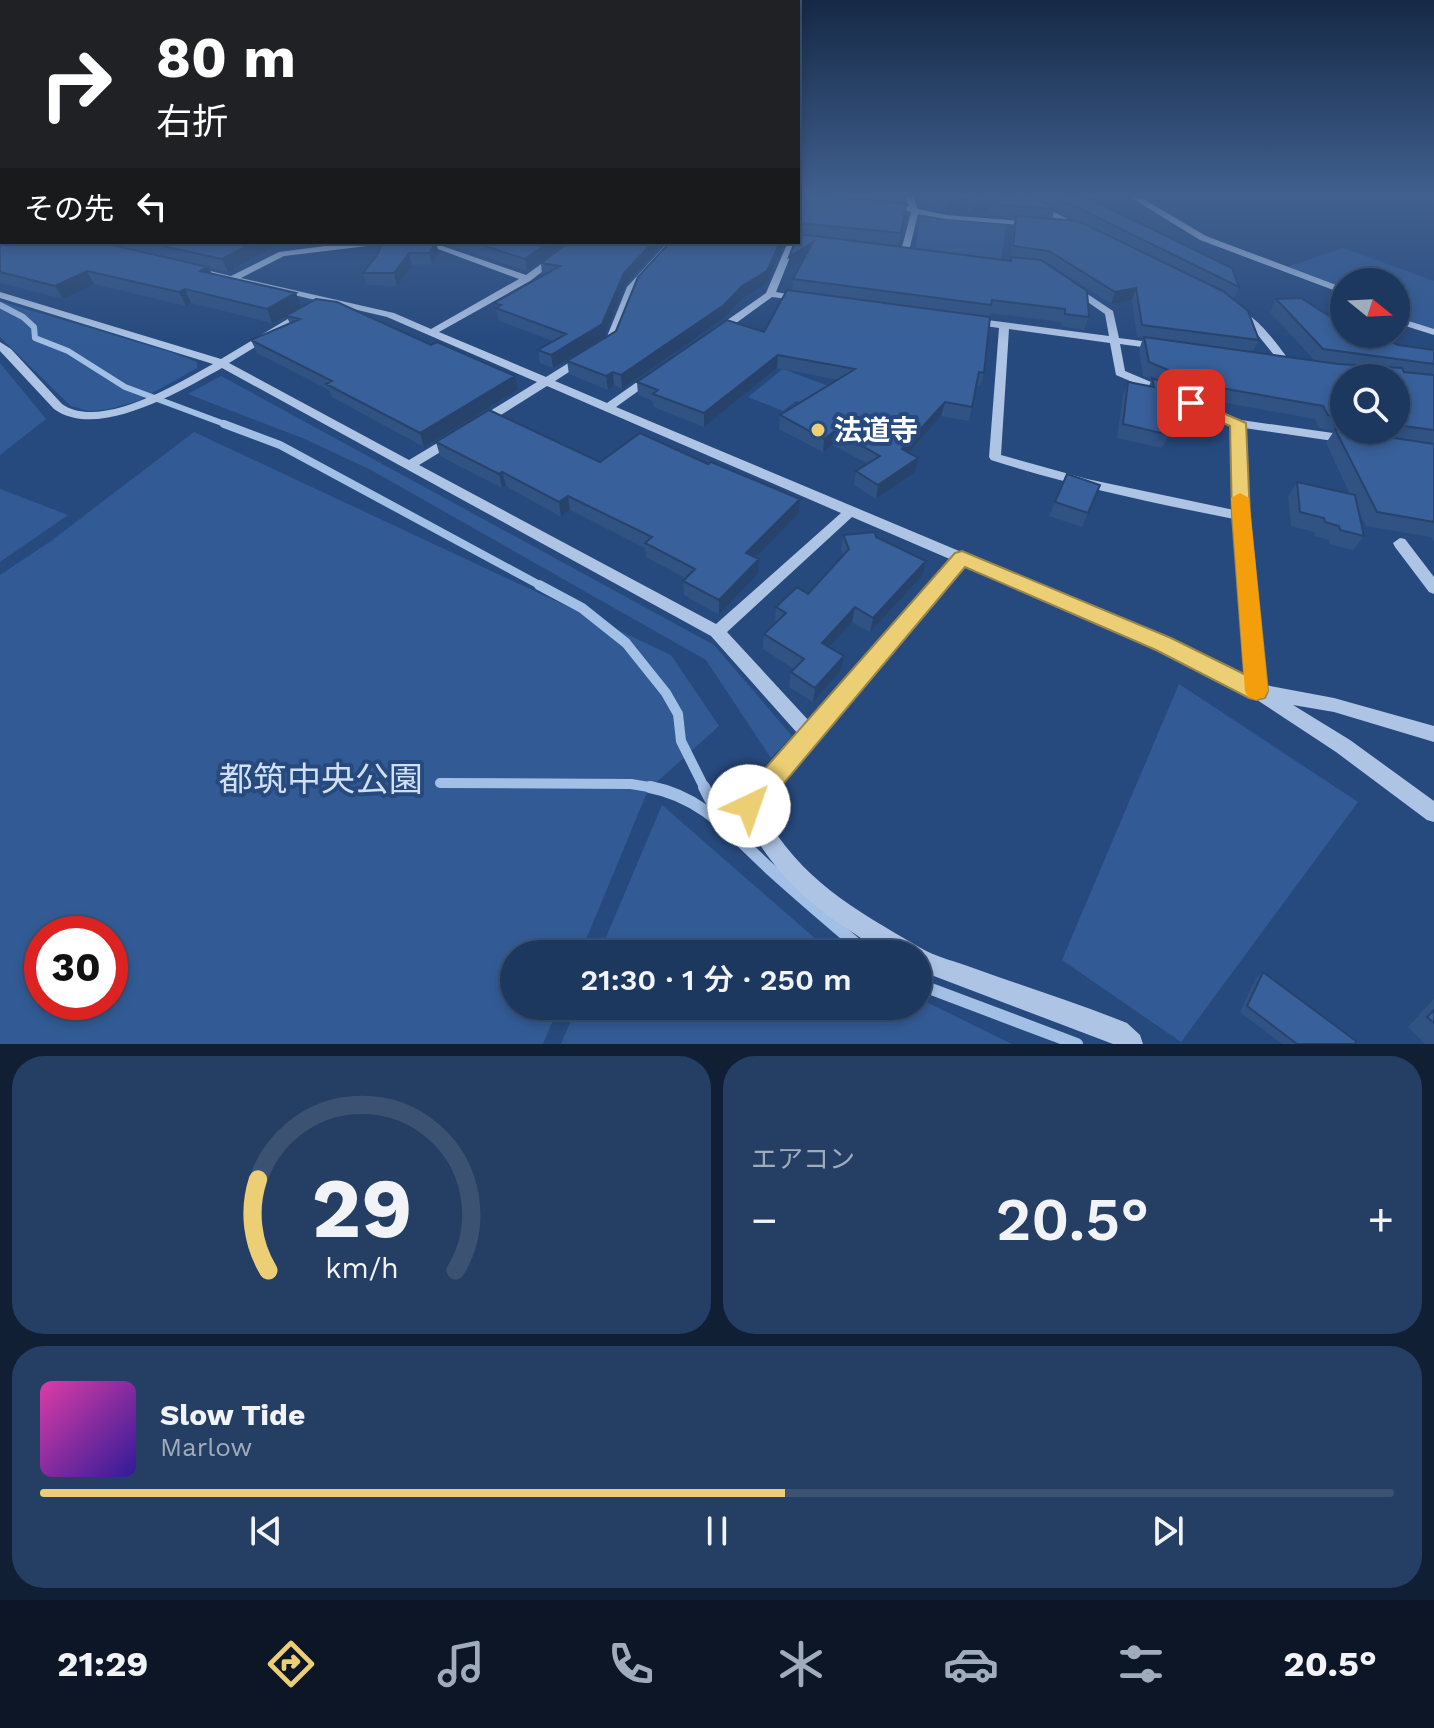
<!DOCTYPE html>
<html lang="ja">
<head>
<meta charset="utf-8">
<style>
  body { margin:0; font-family:"Work Sans","Noto Sans JP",sans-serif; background:#253f64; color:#f1f3f6; height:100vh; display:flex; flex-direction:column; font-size:30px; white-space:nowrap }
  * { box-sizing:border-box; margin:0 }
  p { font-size:26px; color:#a0acbc }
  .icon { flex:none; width:44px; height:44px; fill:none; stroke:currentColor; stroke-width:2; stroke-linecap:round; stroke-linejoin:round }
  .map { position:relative; height:1044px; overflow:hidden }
  .panel { display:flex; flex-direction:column; gap:12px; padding:12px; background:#101f34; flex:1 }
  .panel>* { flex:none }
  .hud { position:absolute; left:0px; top:0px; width:800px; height:244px; box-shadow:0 4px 12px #0003,0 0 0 2px #3b5273; background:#202124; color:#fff; overflow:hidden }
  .needle { width:52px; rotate:108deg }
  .buttons { position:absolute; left:1330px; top:268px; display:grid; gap:16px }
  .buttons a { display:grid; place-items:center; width:80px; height:80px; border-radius:50%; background:#1d385e; box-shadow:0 4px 12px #0003,0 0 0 2px #3b5273; font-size:40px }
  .speed { position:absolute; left:24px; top:916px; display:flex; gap:16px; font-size:40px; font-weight:700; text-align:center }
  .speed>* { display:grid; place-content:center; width:104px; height:104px; border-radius:50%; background:#1d385e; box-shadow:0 4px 12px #0003,0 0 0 2px #3b5273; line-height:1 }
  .speed .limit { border:12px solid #d22; background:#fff; color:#111 }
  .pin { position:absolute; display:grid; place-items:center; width:68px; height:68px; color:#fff; margin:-34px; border-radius:16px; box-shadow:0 4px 12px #0006 }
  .me { position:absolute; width:88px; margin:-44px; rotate:42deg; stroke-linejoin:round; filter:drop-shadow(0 0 6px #0008) }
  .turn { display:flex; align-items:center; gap:28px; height:168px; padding:0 24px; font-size:36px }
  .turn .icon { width:104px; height:104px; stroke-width:2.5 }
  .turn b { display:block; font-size:56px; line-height:68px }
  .then { display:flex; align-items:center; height:76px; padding:0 24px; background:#0003; gap:16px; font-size:30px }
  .big { font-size:60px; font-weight:600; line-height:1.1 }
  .panel .tile { flex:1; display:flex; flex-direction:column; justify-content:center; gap:12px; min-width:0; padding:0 28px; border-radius:32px; background:#253f64 }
  .panel .dial { align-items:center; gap:0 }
  .dial svg { height:208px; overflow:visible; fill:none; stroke:#3b5273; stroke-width:7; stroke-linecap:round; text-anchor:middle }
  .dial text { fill:#f1f3f6; stroke:none }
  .song { display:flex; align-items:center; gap:24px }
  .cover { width:96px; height:96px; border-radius:12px; background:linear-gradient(135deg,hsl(320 70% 55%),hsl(250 70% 35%)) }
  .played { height:8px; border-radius:4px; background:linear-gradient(90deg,#ecce74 55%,#3b5273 55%) }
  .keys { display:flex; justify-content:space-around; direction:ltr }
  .heat { display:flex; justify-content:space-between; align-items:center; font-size:44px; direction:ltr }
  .panel .tiles { flex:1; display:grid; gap:12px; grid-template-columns:1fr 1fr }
  .tile:last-child { grid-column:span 2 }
  .trip { position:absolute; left:500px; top:940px; width:432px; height:80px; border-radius:40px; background:#1d385e; box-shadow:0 4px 12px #0003,0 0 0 2px #3b5273; font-weight:600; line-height:80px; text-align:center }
  .menu { display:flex; height:128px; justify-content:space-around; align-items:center; background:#0c1626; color:#a0acbc }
  .menu .icon { width:56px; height:56px }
  .menu .active { color:#ecce74 }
  .menu b { font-size:36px; color:#f1f3f6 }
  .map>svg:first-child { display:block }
</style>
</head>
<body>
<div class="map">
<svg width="1434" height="1044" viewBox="0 0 1434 1044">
  <rect width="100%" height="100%" fill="#274a7e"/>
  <path fill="#325b95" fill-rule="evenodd" d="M 920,217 L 1006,225 L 1001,259 L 916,248 Z
    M 1343,248 L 1434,281 L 1434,329 L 1396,317 L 1396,282 L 1344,282 L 1344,289 L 1287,267 Z
    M 0,301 L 170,352 L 197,362 L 197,368 L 138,401 L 109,409 L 89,411 L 71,406 L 0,337 Z
    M 0,363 L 46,419 L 0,455 Z
    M 783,369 L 831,387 L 810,404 L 796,401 L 783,411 L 748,397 Z
    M 221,376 L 714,645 L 792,736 L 771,758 L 706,660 L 371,470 L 305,439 L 188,394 Z
    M 194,432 L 671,655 L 719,726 L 648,790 L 580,954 L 514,954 L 514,1006 L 559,1006 L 543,1044 L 0,1044 L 0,575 L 51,541 ZM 42,934 L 110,934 L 110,1002 L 42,1002 Z
    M 0,489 L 68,515 L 0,562 Z
    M 1179,684 L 1358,802 L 1181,1042 L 1062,960 Z
    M 662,805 L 833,954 L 599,954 Z
    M 918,998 L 1012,1044 L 561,1044 L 577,1006 L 918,1006 Z"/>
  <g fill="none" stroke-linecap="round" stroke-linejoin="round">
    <path stroke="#a2bfe5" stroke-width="6" d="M 0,305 L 23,317 L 34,327 L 35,338 L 68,351 L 125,387 L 230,426"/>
    <path stroke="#a2bfe5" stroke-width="8" d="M 224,424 L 280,445 L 543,587"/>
    <path stroke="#a2bfe5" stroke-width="10" d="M 539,585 L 582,608 L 626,643 L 666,693 L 678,714 L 681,741 L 705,789
      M 440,783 L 631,784 L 661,789"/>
    <path stroke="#a2bfe5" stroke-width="12" d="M 650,787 C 703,797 732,834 770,869 C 802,898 835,926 868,954
      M 704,787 L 721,820
      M 918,984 L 1077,1044"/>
    <path fill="#adc4e5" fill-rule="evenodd" d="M 905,197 L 913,197 L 918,209 L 946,215 L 1032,222 L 1036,224 L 1032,226 L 946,219 L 918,214 L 909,251 L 905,254 L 901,251 L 911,212 L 882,205 L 886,203 L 909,207 Z
      M 1014,197 L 1025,197 L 1083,227 L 1076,229 Z
      M 1130,197 L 1140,197 L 1206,236 L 1344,288 L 1344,294 L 1200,240 Z
      M 356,242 L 380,242 L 376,245 L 284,256 L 241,278 L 394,313 L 431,329 L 519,279 L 419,242 L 431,242 L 526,275 L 572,242 L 581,242 L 530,281 L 439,332 L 546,377 L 578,357 L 586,357 L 586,361 L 555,381 L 607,403 L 647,375 L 655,375 L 655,379 L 616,407 L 1169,639 L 1247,678 L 1234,519 C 1152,503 1070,485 991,460 L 989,457 L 999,328 L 972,324 L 967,321 L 972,318 L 1109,336 L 1105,314 L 1069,289 L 1077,287 L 1113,311 L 1119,338 L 1157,343 L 1162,346 L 1157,349 L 1120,344 L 1125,371 L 1241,420 L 1347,435 L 1353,439 L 1347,443 L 1244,428 L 1248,516 L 1265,685 L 1334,698 L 1434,726 L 1434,742 L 1334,712 L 1293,705 L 1350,740 L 1434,801 L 1434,822 L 1427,820 L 1336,752 L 1251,696 L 1157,649 L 964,565 L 760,807 C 799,879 851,907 919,947 C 935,957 958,962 976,969 C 1026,987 1077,1003 1127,1023 L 1140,1035 L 1143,1044 L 1113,1044 L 918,970 L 918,954 C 909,954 896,956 887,954 C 876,950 864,940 855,934 C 802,900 765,864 739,806 L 742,800 L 799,735 L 711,636 L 222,368 C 182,390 98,441 54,409 L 0,351 L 0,342 L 11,349 L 62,404 C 100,431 179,383 213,364 L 0,298 L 0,292 L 221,359 L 301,311 L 307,311 L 307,315 L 229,363 L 409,460 L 449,436 L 457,436 L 459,439 L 457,442 L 419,465 L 716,624 L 841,513 L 547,386 L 485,425 L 477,425 L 475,422 L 477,419 L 537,382 L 387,317 L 189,270 L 194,267 L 231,276 L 279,252 ZM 1009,329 L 1110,343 L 1116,375 L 1232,425 L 1234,510 L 1087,479 L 1001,455 ZM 852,517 L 952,560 L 810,722 L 727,632 Z
      M 668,242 L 677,242 L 636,288 L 614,343 L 607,347 L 599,347 L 598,345 L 606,339 L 627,287 Z
      M 788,242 L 796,242 L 776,292 L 804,297 L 804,301 L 772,297 L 721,334 L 713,334 L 713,330 L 766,293 Z
      M 1235,310 C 1254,310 1278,346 1290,361 L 1290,365 L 1282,365 L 1253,329 L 1235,314 Z
      M 1396,317 L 1434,329 L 1434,335 L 1396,323 Z
      M 1400,538 L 1405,539 L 1434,577 L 1434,594 L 1429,592 L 1395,547 L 1393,543 Z"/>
  </g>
  <path fill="#305384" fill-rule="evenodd" d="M 0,197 L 2,242 L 283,242 L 228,272 L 209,268 L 212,274 L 296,293 L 301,307 L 272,323 L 191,303 L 186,306 L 94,284 L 63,299 L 0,283 Z
    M 798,197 L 905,197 L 904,204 L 906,204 L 899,245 L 817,236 L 1010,261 L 1011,258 L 1010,258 L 1013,227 L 1016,217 L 999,216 L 989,211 L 972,214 L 965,210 L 946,212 L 933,209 L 917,197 L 1086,197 L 1239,287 L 1233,300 L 1259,340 L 1252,352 L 1315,361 L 1270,312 L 1276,299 L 1337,321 L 1398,345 L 1434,350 L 1434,542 L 1431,537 L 1366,526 L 1358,511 L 1364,536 L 1353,550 L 1330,544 L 1329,540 L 1315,536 L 1314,532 L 1291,526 L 1288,496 L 1297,482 L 1350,494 L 1326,443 L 1334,431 L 1319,428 L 1315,419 L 1197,398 L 1172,388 L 1169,435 L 1162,448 L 1117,438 L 1123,395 L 1128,382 L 1149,386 L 1152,379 L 1143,376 L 1139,350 L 1143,338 L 1137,337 L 1132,300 L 1111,304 L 1046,262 L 1089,317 L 1084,330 L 1061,326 L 1061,322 L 990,313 L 984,373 L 980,386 L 976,386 L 969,421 L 941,416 L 909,453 L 915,472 L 876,499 L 854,485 L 856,471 L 868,464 L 833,445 L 823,452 L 779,429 L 780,415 L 838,380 L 777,368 L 704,427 L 654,407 L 653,401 L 638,395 L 637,382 L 764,332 L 792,290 L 793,279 L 804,259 L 789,269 L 799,234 ZM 1055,209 L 1084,224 L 1052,219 ZM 1344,378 L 1396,378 L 1396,430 L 1344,430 Z
    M 383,242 L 439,253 L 432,264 L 412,265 L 397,286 L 366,285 L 363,273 L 377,255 Z
    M 440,242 L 567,242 L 527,271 Z
    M 569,242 L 664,242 L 625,285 L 604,337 L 553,368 L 540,363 L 538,350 L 553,341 L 499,321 L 494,303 L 544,276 L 542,275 L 541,263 Z
    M 670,242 L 785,242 L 767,283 L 742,299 L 724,318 L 622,389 L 614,385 L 608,390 L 569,374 L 567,361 L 616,331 Z
    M 316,299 L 518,390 L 424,447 L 332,397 L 329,390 L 257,353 L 251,340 L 290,323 L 286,316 Z
    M 436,442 L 600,462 L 708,464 L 800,499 L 799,513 L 755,558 L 759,559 L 758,574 L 719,615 L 684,595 L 683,581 L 685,578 L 646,557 L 645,548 L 570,510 L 561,517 L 506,486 L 502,488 L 440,456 Z
    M 1100,485 L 1082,527 L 1049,516 L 1055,502 Z
    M 843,535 L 876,537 L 922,576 L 870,632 L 852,622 L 829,647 L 844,656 L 841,670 L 813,702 L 789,687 L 791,672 L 794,669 L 763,649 L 764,634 L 777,622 L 775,621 L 776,607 L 808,594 L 843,555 L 841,550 Z
    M 1263,972 L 1355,1044 L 1282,1044 L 1240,1012 L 1256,978 Z
    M 1434,999 L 1434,1044 L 1425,1044 L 1408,1027 Z"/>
  <path fill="#27436c" d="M 968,199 L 965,210 L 946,212 L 949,201 Z
    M 992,200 L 989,211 L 972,214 L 975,203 Z
    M 255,242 L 283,242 L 228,272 L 222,259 Z
    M 436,242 L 439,253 L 432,264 L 429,253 Z
    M 549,242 L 567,242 L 527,271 L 525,259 Z
    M 653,242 L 664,242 L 625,285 L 604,337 L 553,368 L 551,355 Z
    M 780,242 L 785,242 L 767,283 L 742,299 L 724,318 L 622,389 L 621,375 Z
    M 813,242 L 812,254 L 789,269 L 789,257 Z
    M 409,253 L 412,265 L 397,286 L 394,273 Z
    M 208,267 L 214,280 L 200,271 Z
    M 87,271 L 94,284 L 63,299 L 55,286 Z
    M 1136,288 L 1132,300 L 1111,304 L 1115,292 Z
    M 185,289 L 191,303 L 186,306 L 179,292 Z
    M 296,293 L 301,307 L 272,323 L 267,309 Z
    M 778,355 L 777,368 L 704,427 L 704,413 Z
    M 613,372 L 614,385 L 608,390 L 606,376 Z
    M 515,376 L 518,390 L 424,447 L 420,433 Z
    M 945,402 L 941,416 L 900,463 L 902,449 Z
    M 835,431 L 833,445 L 823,452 L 824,439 Z
    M 918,458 L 915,472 L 876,499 L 878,485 Z
    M 502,472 L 506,486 L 502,488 L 499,474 Z
    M 568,496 L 570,510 L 561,517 L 559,502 Z
    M 800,499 L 799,513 L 746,567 L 746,553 Z
    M 759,559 L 758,574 L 719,615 L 719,600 Z
    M 926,561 L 922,576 L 870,632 L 873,618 Z
    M 855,607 L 852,622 L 820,657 L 822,643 Z
    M 844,656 L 841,670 L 813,702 L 815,688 Z"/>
  <path fill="#38609a" stroke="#27436c" stroke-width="2" d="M 0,197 L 2,197 L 2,242 L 99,242 L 208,267 L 200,271 L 296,293 L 267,309 L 185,289 L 179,292 L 87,271 L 55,286 L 0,272 Z
    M 798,197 L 833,197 L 906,204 L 901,233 L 798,223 Z
    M 934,197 L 1033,197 L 1055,209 L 1001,205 L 992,200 L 975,203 L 968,199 L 949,201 Z
    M 1056,197 L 1086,197 L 1232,268 L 1239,287 Z
    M 1016,216 L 1078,221 L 1223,291 L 1248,311 L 1259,340 L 1142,325 L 1136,288 L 1115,292 L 1049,251 L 1013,246 Z
    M 799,234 L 1011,261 L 1011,257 L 1041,260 L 1087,291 L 1089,317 L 1065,314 L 1065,309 L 992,300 L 991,305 L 793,279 L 813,242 L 789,257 L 795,242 L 798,242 Z
    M 144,242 L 255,242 L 222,259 Z
    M 383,242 L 436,242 L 429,253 L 409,253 L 394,273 L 363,273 L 377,255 Z
    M 473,242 L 549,242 L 525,259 Z
    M 569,242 L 653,242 L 624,273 L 602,324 L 551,355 L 538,350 L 566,334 L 496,308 L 501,305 L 494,303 L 560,266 L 541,263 Z
    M 670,242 L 780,242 L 767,271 L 742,286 L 724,305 L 621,375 L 613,372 L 606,376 L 567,361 L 616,331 L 638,277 Z
    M 787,290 L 990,317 L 984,373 L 979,372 L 972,407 L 945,402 L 902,449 L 918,458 L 878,485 L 856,471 L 880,456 L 835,431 L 824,439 L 780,415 L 855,369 L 778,355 L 704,413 L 653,394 L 658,390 L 637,382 L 727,320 L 764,332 Z
    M 1301,298 L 1337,321 L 1344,319 L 1344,334 L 1377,334 L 1398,345 L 1434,350 L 1434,364 L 1323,349 L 1276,299 Z
    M 316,299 L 337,302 L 431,345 L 437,342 L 515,376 L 420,433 L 326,384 L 332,381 L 251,340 L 300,319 L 286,316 Z
    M 1144,337 L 1338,364 L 1402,368 L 1404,372 L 1434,375 L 1434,430 L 1396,425 L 1396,378 L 1344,378 L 1344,417 L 1328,415 L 1323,406 L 1204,385 L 1149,362 Z
    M 1152,378 L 1172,386 L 1169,435 L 1123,424 L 1128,382 L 1154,387 Z
    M 489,410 L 600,462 L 640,433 L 708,464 L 711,462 L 800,499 L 746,553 L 759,559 L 719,600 L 683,581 L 695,569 L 645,543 L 652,537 L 568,496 L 559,502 L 502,472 L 499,474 L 436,442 Z
    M 1335,429 L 1434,444 L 1434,522 L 1377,512 Z
    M 1067,474 L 1100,485 L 1088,513 L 1055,502 Z
    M 1297,482 L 1355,495 L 1364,536 L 1340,530 L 1339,526 L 1325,522 L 1324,518 L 1300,512 Z
    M 875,532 L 876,537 L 926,561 L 873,618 L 855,607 L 822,643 L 844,656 L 815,688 L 791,672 L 804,659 L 764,634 L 786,613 L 776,607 L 797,587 L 808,594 L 849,549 L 843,535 Z
    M 1263,972 L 1356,1041 L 1355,1044 L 1297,1044 L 1247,1006 Z
    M 1434,1010 L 1434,1023 L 1427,1017 Z"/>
  <linearGradient id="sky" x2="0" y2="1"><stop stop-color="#152945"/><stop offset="0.57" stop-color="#41608f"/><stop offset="1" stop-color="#41608f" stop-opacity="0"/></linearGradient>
  <rect width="1434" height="343" fill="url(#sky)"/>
  <path fill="#ecce74" stroke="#99864b" stroke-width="2" d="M 1191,399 L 1246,423 L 1250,516 L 1268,691 L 1265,698 L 1257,700 L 1249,698 L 1156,650 L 965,567 L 758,814 L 749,818 L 740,814 L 736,806 L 740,797 L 955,553 L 962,551 L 1171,638 L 1244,674 L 1232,516 L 1230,426 L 1185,407 L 1183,403 Z"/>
  <path fill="#f59e0b" d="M 1240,493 L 1249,498 L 1268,691 L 1264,697 L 1256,700 L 1248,697 L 1245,691 L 1231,498 Z"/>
  <circle fill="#ecce74" stroke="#274a7e" stroke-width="3" cx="818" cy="430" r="8"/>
  <g text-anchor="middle" stroke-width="8" stroke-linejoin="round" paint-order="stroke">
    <g font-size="28" font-weight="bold" fill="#fff" stroke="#274a7e" text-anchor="start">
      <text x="834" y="440">法道寺</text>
    </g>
    <g font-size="34" fill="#d0dff4" stroke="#274a7e">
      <text x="321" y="791">都筑中央公園</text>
    </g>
  </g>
</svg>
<div class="buttons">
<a><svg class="needle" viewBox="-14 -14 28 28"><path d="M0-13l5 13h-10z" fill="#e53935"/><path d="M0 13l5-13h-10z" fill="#a0acbc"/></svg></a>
<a><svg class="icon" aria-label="search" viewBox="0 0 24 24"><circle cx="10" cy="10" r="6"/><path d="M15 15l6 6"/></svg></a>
</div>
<div class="speed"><div class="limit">30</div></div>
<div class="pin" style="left:1191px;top:403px;background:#d93025"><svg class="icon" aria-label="arrive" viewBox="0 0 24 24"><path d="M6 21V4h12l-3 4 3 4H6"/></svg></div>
<svg class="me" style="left:749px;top:806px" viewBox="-20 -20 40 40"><circle r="19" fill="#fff"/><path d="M0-13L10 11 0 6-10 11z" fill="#ecce74"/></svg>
<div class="trip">21:30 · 1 分 · 250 m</div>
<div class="hud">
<div class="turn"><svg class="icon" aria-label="right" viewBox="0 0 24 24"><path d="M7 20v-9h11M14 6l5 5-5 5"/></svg><div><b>80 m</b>右折</div></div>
<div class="then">その先<svg class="icon" aria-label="left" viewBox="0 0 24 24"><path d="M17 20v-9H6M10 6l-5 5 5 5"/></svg></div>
</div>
</div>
<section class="panel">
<div class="tiles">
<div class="tile dial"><svg viewBox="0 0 100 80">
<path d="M14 69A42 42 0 1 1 86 69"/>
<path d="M14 69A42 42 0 0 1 10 34" stroke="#ecce74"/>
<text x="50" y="56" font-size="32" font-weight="700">29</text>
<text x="50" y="72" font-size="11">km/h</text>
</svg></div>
<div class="tile"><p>エアコン</p>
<div class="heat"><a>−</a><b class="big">20.5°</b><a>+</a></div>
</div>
<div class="tile">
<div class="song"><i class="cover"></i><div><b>Slow Tide</b><p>Marlow</p></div></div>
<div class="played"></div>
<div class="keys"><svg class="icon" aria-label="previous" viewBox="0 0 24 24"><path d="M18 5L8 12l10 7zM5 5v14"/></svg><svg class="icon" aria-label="pause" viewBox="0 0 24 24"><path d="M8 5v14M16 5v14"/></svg><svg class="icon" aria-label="next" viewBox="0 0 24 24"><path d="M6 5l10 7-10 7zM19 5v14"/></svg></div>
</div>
</div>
</section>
<nav class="menu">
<b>21:29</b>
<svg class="icon active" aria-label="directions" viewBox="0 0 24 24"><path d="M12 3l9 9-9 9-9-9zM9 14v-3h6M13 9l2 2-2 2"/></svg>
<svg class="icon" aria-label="music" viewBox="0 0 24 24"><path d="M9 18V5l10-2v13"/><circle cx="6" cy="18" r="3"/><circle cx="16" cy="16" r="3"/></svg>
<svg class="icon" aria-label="phone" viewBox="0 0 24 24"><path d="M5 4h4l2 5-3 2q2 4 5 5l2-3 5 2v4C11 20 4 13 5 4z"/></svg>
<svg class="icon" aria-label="climate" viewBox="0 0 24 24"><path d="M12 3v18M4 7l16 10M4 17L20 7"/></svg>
<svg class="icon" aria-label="car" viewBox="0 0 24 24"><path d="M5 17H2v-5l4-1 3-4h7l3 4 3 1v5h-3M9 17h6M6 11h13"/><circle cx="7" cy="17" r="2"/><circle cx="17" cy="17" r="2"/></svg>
<svg class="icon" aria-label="filters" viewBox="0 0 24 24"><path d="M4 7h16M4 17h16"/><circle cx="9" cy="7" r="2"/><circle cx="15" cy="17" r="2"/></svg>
<b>20.5°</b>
</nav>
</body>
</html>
